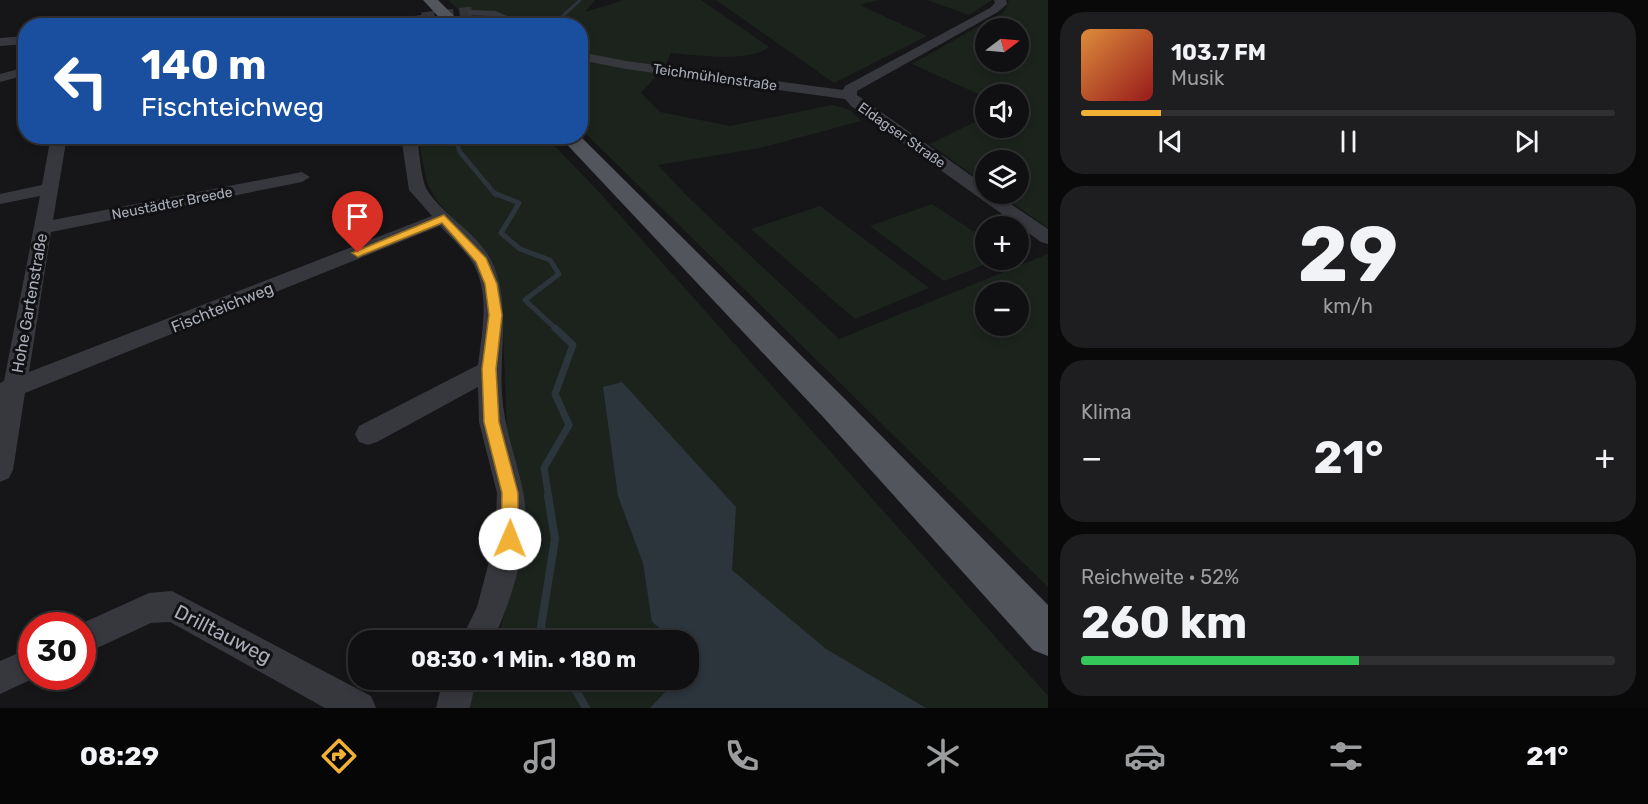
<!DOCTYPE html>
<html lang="de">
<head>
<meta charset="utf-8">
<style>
  body { margin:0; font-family:Rubik,sans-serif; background:#1e1e20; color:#f1f3f6; height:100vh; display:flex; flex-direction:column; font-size:22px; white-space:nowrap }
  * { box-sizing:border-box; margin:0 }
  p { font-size:20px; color:#9c9d9f }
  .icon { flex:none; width:33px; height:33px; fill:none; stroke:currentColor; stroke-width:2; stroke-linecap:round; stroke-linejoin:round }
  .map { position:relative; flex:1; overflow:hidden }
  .drawer { display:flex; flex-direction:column; gap:12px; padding:12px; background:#09090a; width:600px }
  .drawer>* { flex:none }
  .banner { position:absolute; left:18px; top:18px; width:570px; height:126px; border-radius:24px; box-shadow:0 3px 9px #0003,0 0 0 2px #303032; background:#1a4fa0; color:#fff; overflow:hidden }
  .needle { width:39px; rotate:74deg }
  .fabs { position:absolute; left:975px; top:18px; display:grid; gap:12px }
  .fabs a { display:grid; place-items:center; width:54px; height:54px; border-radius:50%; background:#101012; box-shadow:0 3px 9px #0003,0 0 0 2px #303032; font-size:30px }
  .speed { position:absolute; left:18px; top:612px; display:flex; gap:12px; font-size:30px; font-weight:700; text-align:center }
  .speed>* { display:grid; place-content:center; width:78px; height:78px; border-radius:50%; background:#101012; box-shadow:0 3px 9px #0003,0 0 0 2px #303032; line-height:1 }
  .speed .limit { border:9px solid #d22; background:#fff; color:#111 }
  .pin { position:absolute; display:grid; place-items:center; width:51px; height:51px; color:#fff; margin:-62px -26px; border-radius:50% 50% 50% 0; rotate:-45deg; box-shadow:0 0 6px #0007 }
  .pin .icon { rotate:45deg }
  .me { position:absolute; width:66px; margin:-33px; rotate:1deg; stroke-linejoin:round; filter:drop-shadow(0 0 4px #0008) }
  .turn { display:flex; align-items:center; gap:21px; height:126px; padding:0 24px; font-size:27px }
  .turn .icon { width:78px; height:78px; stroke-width:2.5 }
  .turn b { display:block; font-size:42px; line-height:51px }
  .big { font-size:45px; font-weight:700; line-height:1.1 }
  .drawer .card { flex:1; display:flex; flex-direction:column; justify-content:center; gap:9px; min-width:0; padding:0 21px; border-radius:24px; background:#1e1e20 }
  .drawer .dial { align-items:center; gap:0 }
  .dial b { font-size:78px; line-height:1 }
  .song { display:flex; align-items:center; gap:18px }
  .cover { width:72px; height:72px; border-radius:9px; background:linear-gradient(135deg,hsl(30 70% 55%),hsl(0 70% 35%)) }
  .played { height:6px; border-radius:3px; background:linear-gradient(90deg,#f2b134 15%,#303032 15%) }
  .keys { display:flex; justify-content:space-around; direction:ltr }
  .heat { display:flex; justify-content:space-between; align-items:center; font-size:33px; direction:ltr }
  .charge { height:9px; border-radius:4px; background:linear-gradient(90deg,#34c759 52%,#303032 0) }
  .trip { position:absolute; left:348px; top:630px; width:351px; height:60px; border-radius:24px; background:#101012; box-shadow:0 3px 9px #0003,0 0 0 2px #303032; font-weight:700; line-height:60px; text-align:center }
  .tabs { display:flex; height:96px; justify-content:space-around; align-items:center; background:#060607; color:#9c9d9f }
  .tabs .icon { width:42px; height:42px }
  .tabs .selected { color:#f2b134 }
  .tabs b { font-size:27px; color:#f1f3f6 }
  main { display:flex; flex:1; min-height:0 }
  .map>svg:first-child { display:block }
</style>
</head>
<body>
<main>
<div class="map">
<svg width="1048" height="708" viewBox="0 0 1048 708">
  <rect width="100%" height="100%" fill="#161618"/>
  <path fill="#1c231d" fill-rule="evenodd" d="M 448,0 L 595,0 L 585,12 L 624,0 L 701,0 L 769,47 C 750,63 695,55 671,53 L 665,66 L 641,93 L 660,112 L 730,126 L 832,105 L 850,110 L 861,121 L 760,148 L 658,165 L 688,197 L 839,339 L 1048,254 L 1048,587 L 581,129 L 580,26 L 475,25 ZM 986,292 L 1018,292 L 1018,326 L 986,326 Z
    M 716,0 L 878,0 L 860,5 L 927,36 L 834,83 Z
    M 927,0 L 992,0 L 969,15 Z
    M 1009,0 L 1048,0 L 1048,228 L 999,194 L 1018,194 L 1018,160 L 986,160 L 985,184 L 930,144 L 985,117 L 986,128 L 1018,128 L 1018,94 L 986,94 L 985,97 L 912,64 L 1004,12 ZM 986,28 L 1018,28 L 1018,62 L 986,62 Z
    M 418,137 L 546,137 L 601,194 L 1048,696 L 1048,708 L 471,708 L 472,685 L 475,680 L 688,680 L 688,640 L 495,640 L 500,630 L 528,526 L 507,429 L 502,306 L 488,258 L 437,201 L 427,183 Z
    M 932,204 L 985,239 L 986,260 L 996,260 L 944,281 L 870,226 Z
    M 820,206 L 929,288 L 855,319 L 751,229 Z"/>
  <path fill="#2c353c" d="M 622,382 L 736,507 L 732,570 L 826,649 L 926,708 L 650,708 L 677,680 L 688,680 L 689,668 L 699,658 L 689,650 L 688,640 L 676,640 L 652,622 L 643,563 L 618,496 L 603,387 Z"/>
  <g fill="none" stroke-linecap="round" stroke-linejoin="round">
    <path stroke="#2c353c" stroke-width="3" d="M 552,26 L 580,0"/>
    <path stroke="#2c353c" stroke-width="4.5" d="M 454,136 L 460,152 L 496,195"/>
    <path stroke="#2c353c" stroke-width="5" d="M 494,193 L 519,203 L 501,233 L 520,249 L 550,260 L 559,274 L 525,300 L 556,329"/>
    <path stroke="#2c353c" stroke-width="7" d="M 549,498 L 544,468 L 569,425 L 555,394 L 573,345 L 555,328"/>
    <path stroke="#2c353c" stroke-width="8" d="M 548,496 L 555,539 L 541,627 L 549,640
      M 570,680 L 586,708"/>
    <path stroke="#333438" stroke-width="13" stroke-dasharray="13 6" stroke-linecap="butt" d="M 422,19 L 472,13"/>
    <path fill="#37383d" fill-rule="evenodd" d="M 994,0 L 1006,0 L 1007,4 L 998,12 L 857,91 L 857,95 L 986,186 L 986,194 L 996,194 L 1048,229 L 1048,244 L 1041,242 L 851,106 L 845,99 L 626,69 L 580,60 L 580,52 L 626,61 L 843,90 L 845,86 L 990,8 L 995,3 Z
      M 472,10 L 496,11 L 528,26 L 511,26 L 490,16 L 468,15 L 468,11 Z
      M 422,15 L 426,17 L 426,21 L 399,26 L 361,26 L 367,22 Z
      M 26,36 L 26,44 L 0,46 L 0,38 Z
      M 26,67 L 26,75 L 0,82 L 0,74 Z
      M 51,136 L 67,136 L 53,220 L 302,172 L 310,177 L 302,182 L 51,232 L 29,372 L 432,216 L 409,190 L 401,136 L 417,136 C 419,150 421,179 427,190 C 444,217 480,234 493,264 C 511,307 499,349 502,394 C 504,428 516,458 523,491 C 532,535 512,601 493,640 L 461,640 L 477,607 L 495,539 L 497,493 L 479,422 L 478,387 L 377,442 L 368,445 L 359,442 L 355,434 L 359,426 L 478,365 C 482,332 490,296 474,265 C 466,251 451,238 440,226 L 25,393 L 13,470 L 9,478 L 0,482 L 0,383 L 4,381 L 40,196 L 0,204 L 0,194 L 42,185 Z
      M 172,591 L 371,696 L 376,708 L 325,708 L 170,622 L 151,623 L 82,655 L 82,626 L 76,626 L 149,593 Z
      M 32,647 L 32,676 L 39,676 L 0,694 L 0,661 Z
      M 443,680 L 476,680 L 470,708 L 436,708 Z"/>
    <path fill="#53555c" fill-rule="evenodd" d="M 423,0 L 438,0 L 464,26 L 447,26 Z
      M 559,136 L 580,136 L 846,400 L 1048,605 L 1048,656 L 1033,650 L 824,418 Z"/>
  </g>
  <path fill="#f2b134" stroke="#9d7322" stroke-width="1.5" d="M 444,215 L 486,258 L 497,284 L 502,315 L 496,369 L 499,422 L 518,493 L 518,539 L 516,545 L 510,547 L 503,545 L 501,539 L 502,493 L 484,422 L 482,369 L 489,315 L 485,284 L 476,262 L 442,223 L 362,255 L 358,257 L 352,253 Z"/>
  <g text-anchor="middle" stroke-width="6" stroke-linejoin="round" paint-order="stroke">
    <g font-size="14" fill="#a8adb8" stroke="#111113">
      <text transform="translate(715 77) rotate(8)" y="5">Teichmühlenstraße</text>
      <text transform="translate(902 135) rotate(35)" y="5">Eldagser Straße</text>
      <text transform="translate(172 203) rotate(-11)" y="5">Neustädter Breede</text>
    </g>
    <g font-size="16" fill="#a8adb8" stroke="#111113">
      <text transform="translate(29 303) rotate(-80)" y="6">Hohe Gartenstraße</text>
      <text transform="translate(222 307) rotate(-22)" y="6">Fischteichweg</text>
    </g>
    <g font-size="20" fill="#a8adb8" stroke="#111113">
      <text transform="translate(223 634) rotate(27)" y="7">Drilltauweg</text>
    </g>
  </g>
</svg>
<div class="fabs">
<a><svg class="needle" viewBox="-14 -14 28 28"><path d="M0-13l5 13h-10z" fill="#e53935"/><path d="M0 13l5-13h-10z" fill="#9c9d9f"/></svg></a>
<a><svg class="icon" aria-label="sound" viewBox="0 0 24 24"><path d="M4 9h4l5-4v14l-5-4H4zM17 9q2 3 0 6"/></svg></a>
<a><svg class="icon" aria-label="layers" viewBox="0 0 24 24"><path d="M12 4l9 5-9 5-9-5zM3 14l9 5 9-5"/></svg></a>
<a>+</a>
<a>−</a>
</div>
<div class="speed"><div class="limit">30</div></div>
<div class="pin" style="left:358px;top:253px;background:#d93025"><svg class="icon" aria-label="arrive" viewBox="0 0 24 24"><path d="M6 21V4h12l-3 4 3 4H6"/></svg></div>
<svg class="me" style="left:510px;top:539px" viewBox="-20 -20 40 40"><circle r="19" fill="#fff"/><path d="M0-13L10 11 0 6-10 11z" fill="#f2b134"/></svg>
<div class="trip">08:30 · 1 Min. · 180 m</div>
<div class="banner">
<div class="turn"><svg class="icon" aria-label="left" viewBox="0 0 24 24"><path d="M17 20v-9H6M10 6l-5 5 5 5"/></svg><div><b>140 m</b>Fischteichweg</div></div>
</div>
</div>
<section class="drawer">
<div class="card">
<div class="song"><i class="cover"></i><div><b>103.7 FM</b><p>Musik</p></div></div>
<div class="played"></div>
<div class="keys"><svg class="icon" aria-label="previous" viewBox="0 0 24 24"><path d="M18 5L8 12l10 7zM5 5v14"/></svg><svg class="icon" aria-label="pause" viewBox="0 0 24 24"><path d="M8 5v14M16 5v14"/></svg><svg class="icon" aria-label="next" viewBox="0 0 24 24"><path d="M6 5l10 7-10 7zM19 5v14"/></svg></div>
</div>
<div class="card dial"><b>29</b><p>km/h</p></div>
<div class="card"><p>Klima</p>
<div class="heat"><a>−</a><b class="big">21°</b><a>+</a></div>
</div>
<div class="card"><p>Reichweite · 52%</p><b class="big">260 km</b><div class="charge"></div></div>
</section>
</main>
<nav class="tabs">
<b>08:29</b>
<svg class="icon selected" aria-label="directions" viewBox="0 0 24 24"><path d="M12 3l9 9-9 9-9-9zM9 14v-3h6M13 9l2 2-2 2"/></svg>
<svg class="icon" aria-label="music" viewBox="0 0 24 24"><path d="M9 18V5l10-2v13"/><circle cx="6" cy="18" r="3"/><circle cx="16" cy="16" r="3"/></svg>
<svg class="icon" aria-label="phone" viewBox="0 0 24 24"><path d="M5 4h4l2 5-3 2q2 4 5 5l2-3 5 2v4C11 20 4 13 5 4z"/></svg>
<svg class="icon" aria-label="climate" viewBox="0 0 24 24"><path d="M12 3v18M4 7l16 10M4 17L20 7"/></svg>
<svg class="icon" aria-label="car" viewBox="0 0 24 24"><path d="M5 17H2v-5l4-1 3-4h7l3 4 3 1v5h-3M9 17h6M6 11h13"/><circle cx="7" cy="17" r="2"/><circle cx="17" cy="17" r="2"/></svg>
<svg class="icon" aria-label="filters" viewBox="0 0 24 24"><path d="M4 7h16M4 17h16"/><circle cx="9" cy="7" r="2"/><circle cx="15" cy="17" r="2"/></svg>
<b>21°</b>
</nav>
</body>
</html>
